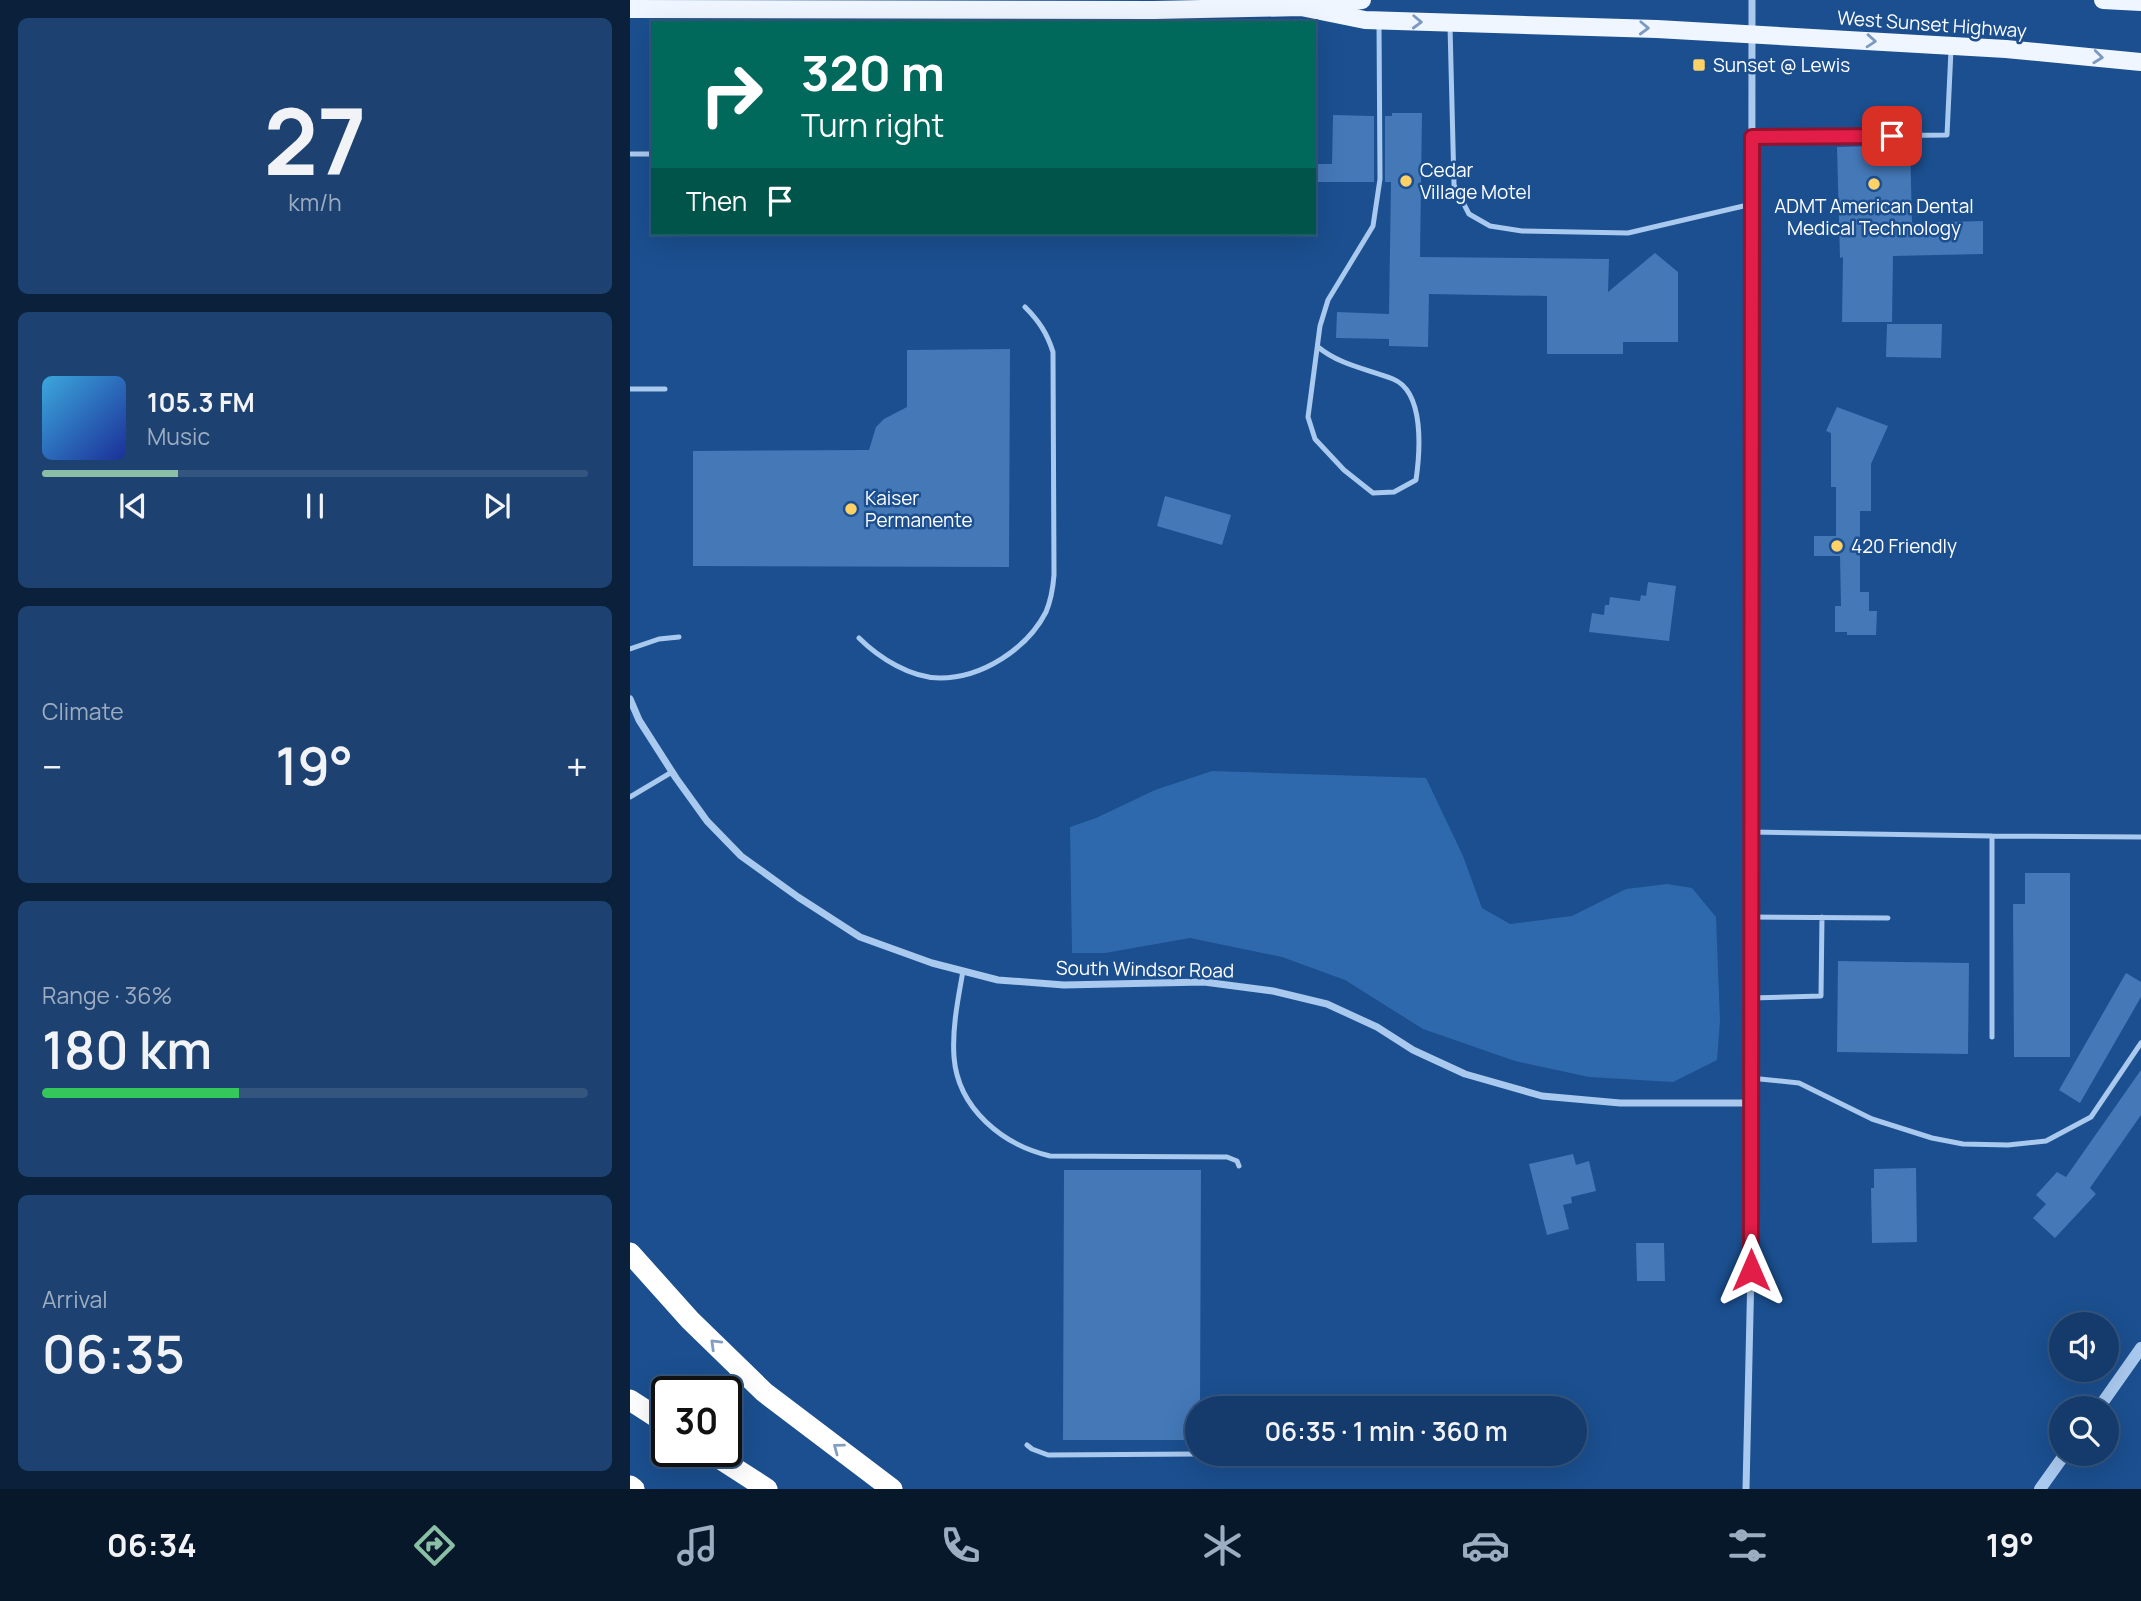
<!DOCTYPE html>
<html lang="en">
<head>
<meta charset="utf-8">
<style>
  body { margin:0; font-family:Manrope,sans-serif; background:#1d4271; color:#f1f3f6; height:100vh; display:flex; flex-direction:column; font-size:26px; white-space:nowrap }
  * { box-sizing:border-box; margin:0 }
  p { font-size:23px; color:#9dadc1 }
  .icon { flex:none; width:38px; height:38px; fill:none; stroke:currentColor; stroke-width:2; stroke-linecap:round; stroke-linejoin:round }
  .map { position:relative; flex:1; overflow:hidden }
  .details { display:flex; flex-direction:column; gap:18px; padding:18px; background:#0b203b; width:630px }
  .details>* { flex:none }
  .guide { position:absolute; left:21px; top:21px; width:665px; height:214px; border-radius:0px; box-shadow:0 7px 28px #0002,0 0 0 2px #33557e; background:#00695c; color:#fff; overflow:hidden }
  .buttons { position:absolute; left:1419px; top:1312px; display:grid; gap:14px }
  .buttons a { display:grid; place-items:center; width:70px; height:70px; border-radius:50%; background:#143b6b; box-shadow:0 7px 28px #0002,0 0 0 2px #33557e; font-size:35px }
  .speed { position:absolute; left:21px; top:1376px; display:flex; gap:14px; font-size:35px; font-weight:700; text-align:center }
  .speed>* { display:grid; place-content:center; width:91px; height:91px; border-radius:50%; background:#143b6b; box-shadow:0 7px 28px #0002,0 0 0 2px #33557e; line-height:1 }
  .speed .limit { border:4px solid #111; border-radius:10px; background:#fff; color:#111 }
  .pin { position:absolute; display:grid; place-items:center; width:60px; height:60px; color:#fff; margin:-30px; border-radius:14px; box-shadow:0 4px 10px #0006 }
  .me { position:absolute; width:77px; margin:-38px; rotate:0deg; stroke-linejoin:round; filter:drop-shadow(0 0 5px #0008) }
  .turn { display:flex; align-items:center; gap:24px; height:147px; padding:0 35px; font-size:32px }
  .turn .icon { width:91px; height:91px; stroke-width:2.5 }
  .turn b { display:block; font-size:49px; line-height:60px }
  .then { display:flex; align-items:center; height:66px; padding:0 35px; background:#0003; gap:14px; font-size:26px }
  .big { font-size:52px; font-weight:600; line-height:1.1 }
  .details .card { flex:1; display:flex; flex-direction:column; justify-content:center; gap:10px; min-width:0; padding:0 24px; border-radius:10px; background:#1d4271 }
  .details .dial { align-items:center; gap:0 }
  .dial b { font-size:91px; line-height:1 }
  .song { display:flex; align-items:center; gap:21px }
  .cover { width:84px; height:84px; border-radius:10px; background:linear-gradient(135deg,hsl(200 70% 55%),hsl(230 70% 35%)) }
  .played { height:7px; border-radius:4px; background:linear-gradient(90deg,#8abfa5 25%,#33557e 25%) }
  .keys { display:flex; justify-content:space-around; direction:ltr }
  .heat { display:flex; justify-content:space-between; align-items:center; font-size:38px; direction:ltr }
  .charge { height:10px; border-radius:5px; background:linear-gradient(90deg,#34c759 36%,#33557e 0) }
  .trip { position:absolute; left:555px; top:1396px; width:402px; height:70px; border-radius:35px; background:#143b6b; box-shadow:0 7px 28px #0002,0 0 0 2px #33557e; font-weight:600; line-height:70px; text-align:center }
  .menu { display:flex; height:112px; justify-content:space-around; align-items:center; background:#08182b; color:#9dadc1 }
  .menu .icon { width:49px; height:49px }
  .menu .selected { color:#8abfa5 }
  .menu b { font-size:32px; color:#f1f3f6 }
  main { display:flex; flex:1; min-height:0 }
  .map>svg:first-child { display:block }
</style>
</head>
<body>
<main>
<section class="details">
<div class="card dial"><b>27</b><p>km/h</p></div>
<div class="card">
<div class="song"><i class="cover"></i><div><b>105.3 FM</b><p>Music</p></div></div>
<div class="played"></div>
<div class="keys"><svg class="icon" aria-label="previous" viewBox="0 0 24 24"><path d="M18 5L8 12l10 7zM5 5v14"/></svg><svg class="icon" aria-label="pause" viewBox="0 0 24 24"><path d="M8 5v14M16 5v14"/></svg><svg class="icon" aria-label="next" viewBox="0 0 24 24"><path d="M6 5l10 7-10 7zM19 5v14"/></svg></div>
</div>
<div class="card"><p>Climate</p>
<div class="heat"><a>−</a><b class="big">19°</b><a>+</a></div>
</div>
<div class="card"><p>Range · 36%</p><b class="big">180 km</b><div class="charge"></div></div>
<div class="card"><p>Arrival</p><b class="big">06:35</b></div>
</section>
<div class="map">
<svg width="1511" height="1489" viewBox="0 0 1511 1489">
  <rect width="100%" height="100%" fill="#1b4f8f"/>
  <path fill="#2e69ad" d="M 582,771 L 796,778 L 833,856 L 852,908 L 880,924 L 942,916 L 996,889 L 1037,884 L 1062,888 L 1086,917 L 1090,1021 L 1087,1060 L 1043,1082 L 959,1077 L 885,1061 L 793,1029 L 715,980 L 652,957 L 560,938 L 475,953 L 442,953 L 440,827 L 466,818 L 525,790 Z"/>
  <path fill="#4478b7" d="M 762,113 L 792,113 L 790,257 L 979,259 L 978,292 L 1025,253 L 1048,272 L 1048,342 L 993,342 L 993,354 L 917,354 L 917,296 L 799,294 L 798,347 L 759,346 L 759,339 L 706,338 L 707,312 L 759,314 L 761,182 L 755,182 L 755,116 L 762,116 Z
    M 703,115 L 744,116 L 744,182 L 684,182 L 684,164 L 702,164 Z
    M 1280,145 L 1282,223 L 1353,221 L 1353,254 L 1263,256 L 1262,322 L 1212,322 L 1213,257 L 1210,258 L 1207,147 Z
    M 1257,324 L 1312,324 L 1311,358 L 1256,357 Z
    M 380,349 L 379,567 L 63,566 L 63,451 L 239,450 L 246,427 L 254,419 L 277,407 L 277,350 Z
    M 1207,407 L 1258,426 L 1241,464 L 1241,511 L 1230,511 L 1230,592 L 1239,592 L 1239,611 L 1247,611 L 1246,635 L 1217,635 L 1217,632 L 1205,632 L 1205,606 L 1211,606 L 1210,556 L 1184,556 L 1184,536 L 1206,536 L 1206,487 L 1201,487 L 1201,433 L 1196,431 Z
    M 535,496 L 601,515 L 592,545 L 527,526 Z
    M 1018,582 L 1046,586 L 1039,641 L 959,632 L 962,613 L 974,615 L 975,605 L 979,605 L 980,597 L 1010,601 L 1011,595 L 1016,596 Z
    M 1395,873 L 1440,873 L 1440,1057 L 1384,1057 L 1383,904 L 1395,904 Z
    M 1208,961 L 1339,963 L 1338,1054 L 1207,1052 Z
    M 1496,973 L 1511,982 L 1511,997 L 1450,1103 L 1429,1090 Z
    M 1511,1070 L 1511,1115 L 1460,1188 L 1466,1194 L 1425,1238 L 1403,1218 L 1416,1204 L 1406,1195 L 1427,1172 L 1436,1177 Z
    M 943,1154 L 946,1165 L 959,1161 L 966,1191 L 941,1197 L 942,1203 L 933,1205 L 939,1229 L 917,1235 L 899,1164 Z
    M 1286,1168 L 1287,1242 L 1242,1243 L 1241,1188 L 1244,1188 L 1244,1169 Z
    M 434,1170 L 571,1170 L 570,1409 L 567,1409 L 567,1440 L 433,1440 Z
    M 1006,1243 L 1034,1243 L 1035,1281 L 1007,1281 Z"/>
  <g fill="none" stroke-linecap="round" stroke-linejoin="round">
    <path stroke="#a9c9ee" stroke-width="5" d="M 820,26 L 824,185 L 839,214 L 860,226 L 892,231 L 998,233 L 1122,204
      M 1122,137 L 1317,135 L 1321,50
      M 0,154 L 23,154
      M 688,347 C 710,365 737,369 763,379 C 795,392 790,452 786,480 L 764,492 L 743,493 L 714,470 L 685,439 L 678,417 L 690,326 L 698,300 L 743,226 L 750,179 L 749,23
      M 0,389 L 35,389
      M 229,638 C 249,658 281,678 310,678 C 352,678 397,649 416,612 C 421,600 423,588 424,575 L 423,352 C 417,333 409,321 395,307
      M 0,649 L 29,639 L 49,637
      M 0,797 L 42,772
      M 1121,832 L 1362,836 L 1362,1037
      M 1362,836 L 1511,837
      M 1120,917 L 1258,918
      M 333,971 C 328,999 322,1028 324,1057 C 328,1109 373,1145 420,1156 L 597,1157 L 607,1161 L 609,1166
      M 1120,998 L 1191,996 L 1192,917
      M 1120,1078 L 1169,1083 L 1242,1119 L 1302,1138 L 1333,1144 L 1378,1145 L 1416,1141 L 1461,1117 L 1511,1043
      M 397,1445 L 402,1449 L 418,1455 L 567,1454"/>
    <path stroke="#a9c9ee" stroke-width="7" d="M 0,699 L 9,720 L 46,778 L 77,821 L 111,856 L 168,897 L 230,937 L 302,963 L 368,980 L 434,985 L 574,982 L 643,991 L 697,1004 L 747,1027 L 783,1050 L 835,1074 L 912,1096 L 990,1103 L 1120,1103
      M 1116,1489 L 1121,1270 L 1122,0"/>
    <path stroke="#a9c9ee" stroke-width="12" d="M 1468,1409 L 1511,1348
      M 1410,1489 L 1435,1454"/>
    <path stroke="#f0f6ff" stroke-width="18" d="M 1473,0 L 1511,2
      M 671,7 L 735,20 L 1027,29 L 1376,49 L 1511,62
      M 0,9 L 524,10 L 671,7 L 732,0"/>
    <path stroke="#fff" stroke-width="21" d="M 0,1253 L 60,1320 L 134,1392 L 262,1489
      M 0,1400 L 37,1424
      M 78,1451 L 137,1489
      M 0,1486 L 4,1489"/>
  </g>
  <defs><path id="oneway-chevron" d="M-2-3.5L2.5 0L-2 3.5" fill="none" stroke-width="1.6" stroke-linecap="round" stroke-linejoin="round" transform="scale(1.75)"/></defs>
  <g stroke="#7b9ac1">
    <use href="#oneway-chevron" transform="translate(787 22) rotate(2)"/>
    <use href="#oneway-chevron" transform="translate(1014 28) rotate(2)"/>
    <use href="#oneway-chevron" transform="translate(1241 41) rotate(4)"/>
    <use href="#oneway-chevron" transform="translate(1468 57) rotate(6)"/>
  </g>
  <g stroke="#829ec1">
    <use href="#oneway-chevron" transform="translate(85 1344) rotate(-136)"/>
    <use href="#oneway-chevron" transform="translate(208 1448) rotate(-143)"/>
  </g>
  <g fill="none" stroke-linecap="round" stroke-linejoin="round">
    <g stroke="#92132f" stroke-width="18">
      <path id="route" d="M 1121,1270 L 1122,137 L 1262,136"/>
    </g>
    <use href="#route" stroke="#e11d48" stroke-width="12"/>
  </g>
  <g fill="#ffd166" stroke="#1b4f8f" stroke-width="2.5">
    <rect x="1062" y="58" width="14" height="14" rx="3.5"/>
    <circle cx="776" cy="181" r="7"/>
    <circle cx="1244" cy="184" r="7"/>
    <circle cx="221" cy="509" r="7"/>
    <circle cx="1207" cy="546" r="7"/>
  </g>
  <g text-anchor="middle" stroke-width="5" stroke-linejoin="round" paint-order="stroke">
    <g font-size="19" fill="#fff" stroke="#1b4f8f">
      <text transform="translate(1302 24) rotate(4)" y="7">West Sunset Highway</text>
      <text transform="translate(515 969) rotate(1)" y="7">South Windsor Road</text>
    </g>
    <g font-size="19" fill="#fff" stroke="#1b4f8f" text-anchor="start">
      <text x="1083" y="72">Sunset @ Lewis</text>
      <text x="790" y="177">Cedar<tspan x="790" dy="22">Village Motel</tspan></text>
      <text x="1244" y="213" text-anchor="middle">ADMT American Dental<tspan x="1244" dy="22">Medical Technology</tspan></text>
      <text x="235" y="505">Kaiser<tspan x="235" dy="22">Permanente</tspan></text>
      <text x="1221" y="553">420 Friendly</text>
    </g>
  </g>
</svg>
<div class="buttons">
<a><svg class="icon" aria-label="sound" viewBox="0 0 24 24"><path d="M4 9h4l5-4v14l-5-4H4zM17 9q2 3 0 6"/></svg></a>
<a><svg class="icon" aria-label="search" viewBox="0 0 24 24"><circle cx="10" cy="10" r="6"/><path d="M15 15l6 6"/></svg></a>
</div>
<div class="speed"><div class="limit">30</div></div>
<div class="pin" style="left:1262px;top:136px;background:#d93025"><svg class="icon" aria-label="arrive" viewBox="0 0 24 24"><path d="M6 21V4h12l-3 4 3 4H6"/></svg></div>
<svg class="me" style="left:1121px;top:1270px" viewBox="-20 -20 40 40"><path d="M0-17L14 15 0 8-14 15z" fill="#e11d48" stroke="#fff" stroke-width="4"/></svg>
<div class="trip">06:35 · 1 min · 360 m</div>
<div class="guide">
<div class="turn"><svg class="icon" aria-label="right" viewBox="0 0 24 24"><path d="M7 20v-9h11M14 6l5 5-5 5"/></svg><div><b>320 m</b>Turn right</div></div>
<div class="then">Then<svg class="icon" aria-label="arrive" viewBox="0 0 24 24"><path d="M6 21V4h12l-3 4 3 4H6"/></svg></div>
</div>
</div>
</main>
<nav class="menu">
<b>06:34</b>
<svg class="icon selected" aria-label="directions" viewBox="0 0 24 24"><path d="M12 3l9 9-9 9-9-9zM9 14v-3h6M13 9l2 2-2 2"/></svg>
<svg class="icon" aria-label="music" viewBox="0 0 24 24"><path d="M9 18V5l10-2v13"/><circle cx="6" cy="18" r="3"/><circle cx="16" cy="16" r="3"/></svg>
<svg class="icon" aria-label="phone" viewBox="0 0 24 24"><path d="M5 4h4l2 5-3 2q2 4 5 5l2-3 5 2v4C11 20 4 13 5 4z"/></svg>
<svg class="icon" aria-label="climate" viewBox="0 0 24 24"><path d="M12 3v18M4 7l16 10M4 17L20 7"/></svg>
<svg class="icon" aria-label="car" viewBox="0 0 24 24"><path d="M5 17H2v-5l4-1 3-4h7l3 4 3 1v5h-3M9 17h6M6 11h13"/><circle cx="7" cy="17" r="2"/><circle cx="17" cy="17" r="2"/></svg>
<svg class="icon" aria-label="filters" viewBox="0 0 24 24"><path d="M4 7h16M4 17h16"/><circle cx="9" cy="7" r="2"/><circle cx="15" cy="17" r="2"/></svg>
<b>19°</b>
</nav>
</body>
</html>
